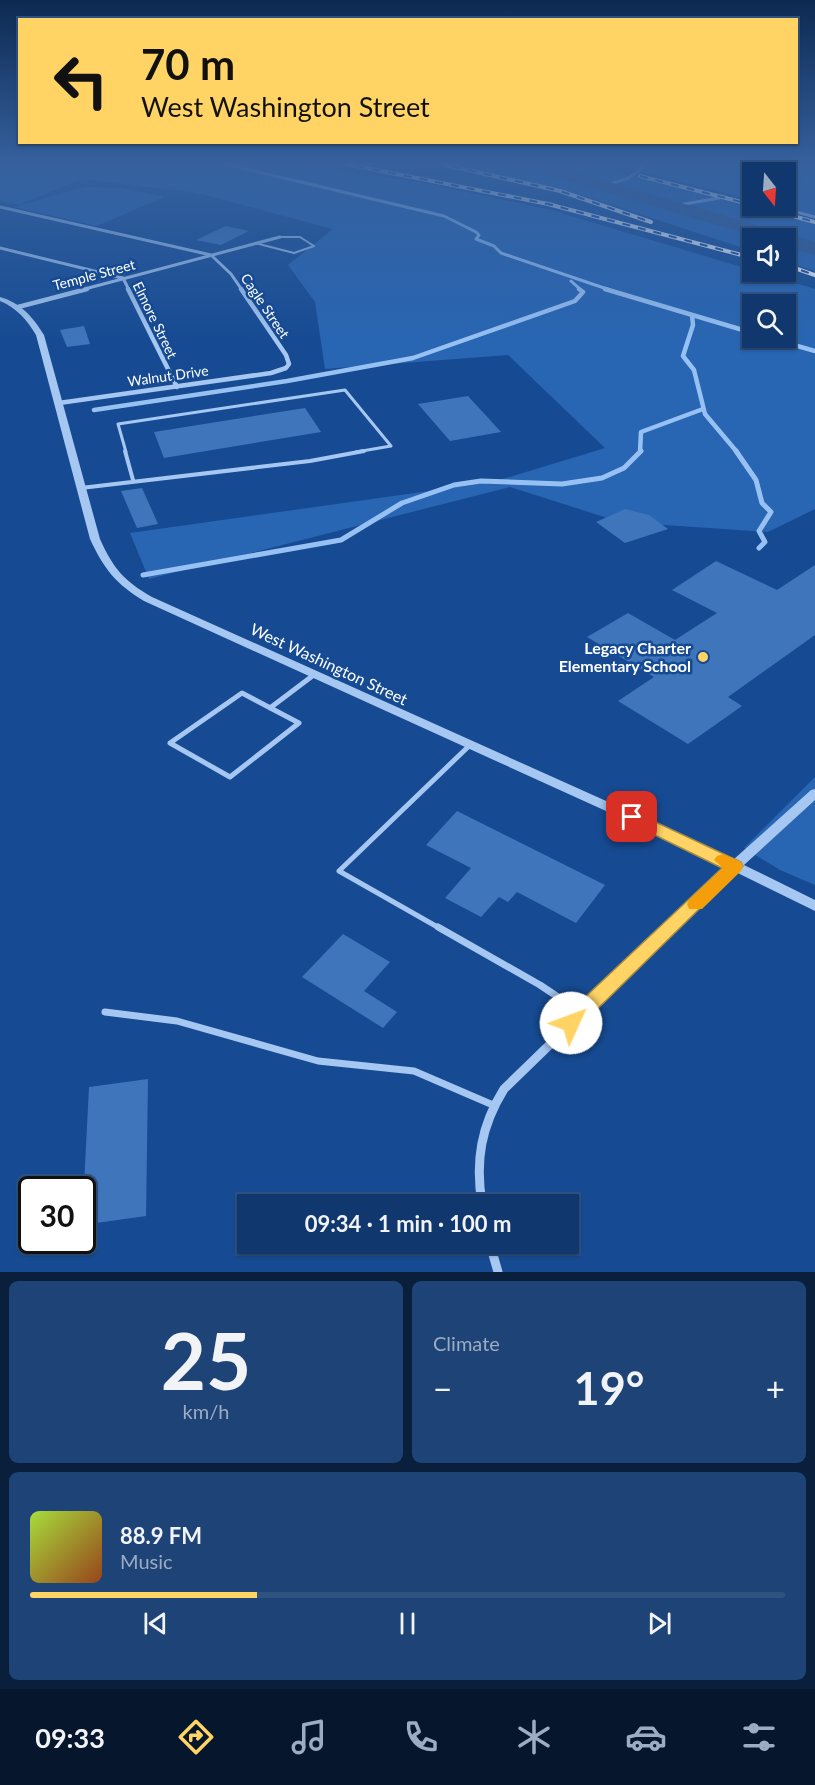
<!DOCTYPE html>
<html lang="en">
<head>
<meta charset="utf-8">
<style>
  body { margin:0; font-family:Lato,sans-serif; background:#1e4376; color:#f1f3f6; height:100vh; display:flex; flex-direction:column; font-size:22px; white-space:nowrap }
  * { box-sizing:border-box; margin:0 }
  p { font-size:20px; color:#9cacc2 }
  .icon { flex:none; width:33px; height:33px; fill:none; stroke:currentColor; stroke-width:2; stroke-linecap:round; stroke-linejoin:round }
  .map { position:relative; height:1272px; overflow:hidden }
  .details { display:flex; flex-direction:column; gap:9px; padding:9px; background:#091f3c; flex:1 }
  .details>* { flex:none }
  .banner { position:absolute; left:18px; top:18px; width:780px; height:126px; border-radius:0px; box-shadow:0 2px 4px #0004,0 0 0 2px #305281; background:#ffd465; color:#111; overflow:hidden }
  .needle { width:39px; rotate:163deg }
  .fabs { position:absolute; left:742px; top:162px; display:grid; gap:12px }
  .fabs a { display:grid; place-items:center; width:54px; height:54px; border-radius:0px; background:#10386e; box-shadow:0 2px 4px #0004,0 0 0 2px #305281; font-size:30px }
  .speed { position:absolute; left:18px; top:1176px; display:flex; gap:12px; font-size:30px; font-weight:700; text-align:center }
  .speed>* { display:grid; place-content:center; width:78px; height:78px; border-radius:50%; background:#10386e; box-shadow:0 2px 4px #0004,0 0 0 2px #305281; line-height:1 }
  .speed .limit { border:3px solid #111; border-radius:9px; background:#fff; color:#111 }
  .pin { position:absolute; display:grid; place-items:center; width:51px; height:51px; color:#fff; margin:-26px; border-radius:12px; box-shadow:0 3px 9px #0006 }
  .me { position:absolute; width:66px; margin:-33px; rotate:47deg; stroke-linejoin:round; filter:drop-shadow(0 0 4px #0008) }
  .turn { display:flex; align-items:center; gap:21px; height:126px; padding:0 24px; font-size:27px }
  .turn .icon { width:78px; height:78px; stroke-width:2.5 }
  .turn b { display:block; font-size:42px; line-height:51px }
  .big { font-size:45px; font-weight:700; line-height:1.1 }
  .details .card { flex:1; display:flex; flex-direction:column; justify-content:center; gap:9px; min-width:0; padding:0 21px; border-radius:9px; background:#1e4376 }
  .details .dial { align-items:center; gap:0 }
  .dial b { font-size:78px; line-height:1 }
  .song { display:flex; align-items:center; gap:18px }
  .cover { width:72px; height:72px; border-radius:9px; background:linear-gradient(135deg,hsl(80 70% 55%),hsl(20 70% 35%)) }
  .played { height:6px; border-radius:3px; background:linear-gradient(90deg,#ffd465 30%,#305281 30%) }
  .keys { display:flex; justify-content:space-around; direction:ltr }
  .heat { display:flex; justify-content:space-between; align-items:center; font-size:33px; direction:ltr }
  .details .tiles { flex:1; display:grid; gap:9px; grid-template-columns:1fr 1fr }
  .card:last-child { grid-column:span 2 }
  .trip { position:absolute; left:237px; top:1194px; width:342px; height:60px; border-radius:0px; background:#10386e; box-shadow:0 2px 4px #0004,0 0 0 2px #305281; font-weight:700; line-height:60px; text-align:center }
  .menu { display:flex; height:96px; justify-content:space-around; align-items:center; background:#06162c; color:#9cacc2 }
  .menu .icon { width:42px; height:42px }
  .menu .active { color:#ffd465 }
  .menu b { font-size:27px; color:#f1f3f6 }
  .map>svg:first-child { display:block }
</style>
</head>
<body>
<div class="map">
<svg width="815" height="1272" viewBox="0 0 815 1272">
  <rect width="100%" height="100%" fill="#164b93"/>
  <path fill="#2865b2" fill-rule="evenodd" d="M 17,163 L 284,163 L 415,181 L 551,210 L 815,289 L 815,509 L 768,532 L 620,522 L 510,487 L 149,579 L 130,533 L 493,482 L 605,448 L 508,355 L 325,369 L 315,302 L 288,265 L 333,229 L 198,193 L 81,179 L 19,205 L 0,201 L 0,170 ZM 753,304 L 786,304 L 786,338 L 753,338 Z
    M 445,163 L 815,163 L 815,216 L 776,206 L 786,206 L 786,172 L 753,172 L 753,200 L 621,167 L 608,170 L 815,224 L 815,271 L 786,262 L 786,238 L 753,238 L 753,251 L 581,195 Z
    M 84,187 L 122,188 L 164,197 L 97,226 L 14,207 Z
    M 815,777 L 815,885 L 780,870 L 744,848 Z"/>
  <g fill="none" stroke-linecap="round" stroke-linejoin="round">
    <path stroke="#98c1f3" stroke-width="3" d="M 221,163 L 444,216 L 476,232 L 479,235 L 476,239 L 494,246 L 501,253 L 610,290
      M 606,185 L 629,178 L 642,168 L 640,163
      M 673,206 L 719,198
      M 774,206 L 815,217
      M 571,281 L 581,290"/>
    <path stroke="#98c1f3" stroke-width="4.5" d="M 605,289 L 753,333
      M 692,315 L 693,325 L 683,356 L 694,370 L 705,414 L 737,452
      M 770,338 L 815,351
      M 94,410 L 287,381 L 413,358 L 575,301 L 583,292 L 579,289
      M 640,452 L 641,432 L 703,409"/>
    <path stroke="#98c1f3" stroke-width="5" d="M 736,451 L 756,480 L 762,503 L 771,512 L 759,531 L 765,542 L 759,548
      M 143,575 L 341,540 L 402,503 L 454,485 L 481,481 L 562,484 L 602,478 L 624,468 L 641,451"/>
    <path fill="#32598e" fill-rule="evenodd" d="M 517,163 L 544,163 L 788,234 L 815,242 L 815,255 L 786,247 L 786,238 L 761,238 L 520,167 Z"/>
  </g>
  <path fill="#3f75bb" d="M 226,226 L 249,231 L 221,245 L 196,240 Z
    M 84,326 L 90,344 L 67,347 L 60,330 Z
    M 468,396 L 501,432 L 450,441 L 418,404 Z
    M 305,408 L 321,432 L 164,458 L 154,432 Z
    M 142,488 L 158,524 L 137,528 L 121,491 Z
    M 625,509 L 649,515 L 668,529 L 625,543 L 596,522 Z
    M 716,561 L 777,590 L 815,565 L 815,635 L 728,697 L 742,706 L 688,744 L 618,701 L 654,677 L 587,637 L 628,613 L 675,640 L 717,613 L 672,590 Z
    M 457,811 L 605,885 L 576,923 L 517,892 L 508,902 L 499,897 L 481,917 L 445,898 L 471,868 L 426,845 Z
    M 343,934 L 390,962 L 364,991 L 397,1012 L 383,1028 L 302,977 Z
    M 148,1079 L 146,1216 L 82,1225 L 89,1087 Z"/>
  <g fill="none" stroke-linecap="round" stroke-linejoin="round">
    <path stroke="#a5c7f1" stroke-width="2" d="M 255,243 L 294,253 L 314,246 L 300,237 L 280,237"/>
    <path stroke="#a5c7f1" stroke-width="3" d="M 126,452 L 118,424 L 345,390 L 391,446 L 356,452"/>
    <path stroke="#a5c7f1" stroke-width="4" d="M 125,451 L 133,480
      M 81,488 L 310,461 L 364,451"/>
    <path stroke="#a5c7f1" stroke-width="5" d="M 242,693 L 299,723 L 230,777 L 170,743 Z
      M 270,708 L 315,674
      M 441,929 L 339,871 L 470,745"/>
    <path stroke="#a5c7f1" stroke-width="7" d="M 438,927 L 540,985 L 582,1013
      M 105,1012 L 177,1021 L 318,1061 L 414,1071 L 493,1105"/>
    <path stroke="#a5c7f1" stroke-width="3" d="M 0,207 L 211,255 L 231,274 L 242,290
      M 0,248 L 123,278 L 129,290
      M 81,290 L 280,237"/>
    <path stroke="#a5c7f1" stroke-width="4.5" d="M 128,289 L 177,387
      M 18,307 L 87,289
      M 59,403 L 271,373 L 286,368 L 289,364 L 286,355 L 241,289"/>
    <path stroke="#a5c7f1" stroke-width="7" d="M 670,929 L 735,866"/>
    <path stroke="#a5c7f1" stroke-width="9" d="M 482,1204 C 475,1161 481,1126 504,1089 L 671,927
      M 490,1244 L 498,1272"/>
    <path fill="#a5c7f1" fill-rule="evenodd" d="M 0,297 C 21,303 33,317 44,335 L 100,539 C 113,568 124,581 152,597 L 693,840 L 733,860 L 811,790 L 815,789 L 815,800 L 744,865 L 815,900 L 815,911 L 683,846 L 144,601 C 116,584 104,569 90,539 L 36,335 C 27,320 17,308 0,301 Z"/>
    <g stroke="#fff" stroke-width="4">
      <path id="rail" d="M 341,163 L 548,204 L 753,258
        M 437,163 L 560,191 L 651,222
        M 640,176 L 753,205
        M 756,206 L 815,222
        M 786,265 L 815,275"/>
    </g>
    <use href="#rail" stroke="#164b93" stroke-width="2" stroke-dasharray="8" stroke-linecap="butt"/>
  </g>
  <linearGradient id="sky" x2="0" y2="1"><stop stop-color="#0c2951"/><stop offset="0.48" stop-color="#36619e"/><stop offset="1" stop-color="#36619e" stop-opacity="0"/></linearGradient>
  <rect width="815" height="341" fill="url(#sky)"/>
  <path fill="#ffd465" stroke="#a68a42" stroke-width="1.5" d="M 632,811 L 741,862 L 743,866 L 577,1029 L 571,1032 L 564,1029 L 561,1023 L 564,1017 L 722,868 L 626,821 L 624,817 L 626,813 Z"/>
  <path fill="#f59e0b" d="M 723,854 L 741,862 L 743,866 L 741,871 L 702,909 L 689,909 L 687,904 L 689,900 L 723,868 L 714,860 L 717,856 Z"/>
  <circle fill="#ffd465" stroke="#164b93" stroke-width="2" cx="703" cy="657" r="6"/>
  <g text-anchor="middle" stroke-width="5" stroke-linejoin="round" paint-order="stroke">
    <g font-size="14" fill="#fff" stroke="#164b93">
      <text transform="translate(94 275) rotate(-15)" y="5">Temple Street</text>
      <text transform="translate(265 306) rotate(56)" y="5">Cagle Street</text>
      <text transform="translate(155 320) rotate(64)" y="5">Elmore Street</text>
      <text transform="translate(168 376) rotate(-8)" y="5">Walnut Drive</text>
    </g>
    <g font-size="16" font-weight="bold" fill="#fff" stroke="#164b93" text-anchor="end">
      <text x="691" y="654">Legacy Charter<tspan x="691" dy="18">Elementary School</tspan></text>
    </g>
    <g font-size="16" fill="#fff" stroke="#164b93">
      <text transform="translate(329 664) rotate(25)" y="6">West Washington Street</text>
    </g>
  </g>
</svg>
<div class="fabs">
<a><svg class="needle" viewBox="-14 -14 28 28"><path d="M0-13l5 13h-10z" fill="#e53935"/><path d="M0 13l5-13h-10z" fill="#9cacc2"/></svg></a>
<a><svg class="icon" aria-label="sound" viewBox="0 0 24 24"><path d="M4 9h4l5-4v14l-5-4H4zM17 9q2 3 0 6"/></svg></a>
<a><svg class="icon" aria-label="search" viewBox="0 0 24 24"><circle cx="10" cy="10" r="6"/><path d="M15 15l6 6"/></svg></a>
</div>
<div class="speed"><div class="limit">30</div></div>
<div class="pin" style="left:632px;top:817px;background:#d93025"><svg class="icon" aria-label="arrive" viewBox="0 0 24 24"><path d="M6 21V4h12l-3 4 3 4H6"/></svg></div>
<svg class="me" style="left:571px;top:1023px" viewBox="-20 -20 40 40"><circle r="19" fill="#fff"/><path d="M0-13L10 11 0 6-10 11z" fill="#ffd465"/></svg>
<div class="trip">09:34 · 1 min · 100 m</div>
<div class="banner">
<div class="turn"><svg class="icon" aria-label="left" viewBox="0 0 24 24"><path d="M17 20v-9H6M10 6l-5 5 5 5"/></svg><div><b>70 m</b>West Washington Street</div></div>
</div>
</div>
<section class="details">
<div class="tiles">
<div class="card dial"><b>25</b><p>km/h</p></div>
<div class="card"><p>Climate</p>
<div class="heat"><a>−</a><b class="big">19°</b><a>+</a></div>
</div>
<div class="card">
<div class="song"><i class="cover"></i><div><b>88.9 FM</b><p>Music</p></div></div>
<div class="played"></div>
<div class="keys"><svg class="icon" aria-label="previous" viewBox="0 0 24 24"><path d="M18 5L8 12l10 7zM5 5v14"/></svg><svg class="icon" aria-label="pause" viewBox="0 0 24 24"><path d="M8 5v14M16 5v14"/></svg><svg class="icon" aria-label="next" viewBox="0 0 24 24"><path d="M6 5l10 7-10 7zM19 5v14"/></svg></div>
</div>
</div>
</section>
<nav class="menu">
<b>09:33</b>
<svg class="icon active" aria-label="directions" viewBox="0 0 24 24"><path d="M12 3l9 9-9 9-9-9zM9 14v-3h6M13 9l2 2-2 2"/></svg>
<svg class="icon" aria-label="music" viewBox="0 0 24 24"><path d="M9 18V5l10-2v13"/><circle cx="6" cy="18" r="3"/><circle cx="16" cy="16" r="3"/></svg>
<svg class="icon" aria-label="phone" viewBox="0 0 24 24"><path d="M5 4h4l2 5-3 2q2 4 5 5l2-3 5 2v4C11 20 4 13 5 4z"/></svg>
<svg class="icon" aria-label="climate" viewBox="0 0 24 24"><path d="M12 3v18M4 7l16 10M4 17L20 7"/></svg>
<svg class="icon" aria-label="car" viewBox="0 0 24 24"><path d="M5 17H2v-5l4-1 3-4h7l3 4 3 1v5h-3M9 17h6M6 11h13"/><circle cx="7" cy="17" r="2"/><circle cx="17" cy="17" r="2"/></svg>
<svg class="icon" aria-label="filters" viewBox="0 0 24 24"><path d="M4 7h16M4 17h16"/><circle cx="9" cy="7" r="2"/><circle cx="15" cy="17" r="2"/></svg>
</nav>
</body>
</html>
